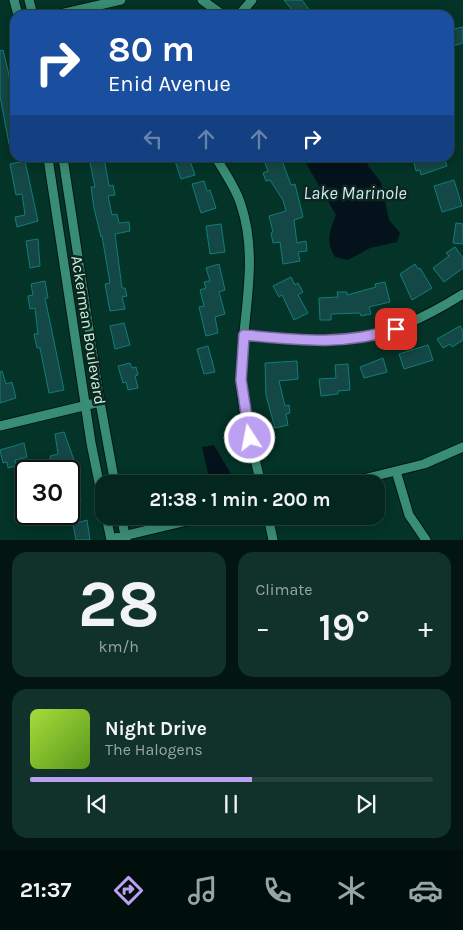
<!DOCTYPE html>
<html lang="en">
<head>
<meta charset="utf-8">
<style>
  body { margin:0; font-family:Karla,sans-serif; background:#11322a; color:#f1f3f6; height:100vh; display:flex; flex-direction:column; font-size:19px; white-space:nowrap }
  * { box-sizing:border-box; margin:0 }
  p { font-size:16px; color:#97a5a4 }
  .icon { flex:none; width:28px; height:28px; fill:none; stroke:currentColor; stroke-width:2; stroke-linecap:round; stroke-linejoin:round }
  .map { position:relative; height:540px; overflow:hidden }
  .sheet { display:flex; flex-direction:column; gap:12px; padding:12px; background:#021510; flex:1 }
  .sheet>* { flex:none }
  .top-card { position:absolute; left:10px; top:10px; width:444px; height:152px; border-radius:15px; box-shadow:0 2px 12px #0003,0 0 0 1px #24433b; background:#1a4fa0; color:#fff; overflow:hidden }
  .speed { position:absolute; left:15px; top:460px; display:flex; gap:10px; font-size:25px; font-weight:700; text-align:center }
  .speed>* { display:grid; place-content:center; width:65px; height:65px; border-radius:50%; background:#03261d; box-shadow:0 2px 12px #0003,0 0 0 1px #24433b; line-height:1 }
  .speed .limit { border:2px solid #111; border-radius:8px; background:#fff; color:#111 }
  .pin { position:absolute; display:grid; place-items:center; width:42px; height:42px; color:#fff; margin:-21px; border-radius:10px; box-shadow:0 2px 8px #0006 }
  .me { position:absolute; width:55px; margin:-28px; rotate:349deg; stroke-linejoin:round; filter:drop-shadow(0 0 4px #0008) }
  .turn { display:flex; align-items:center; gap:18px; height:105px; padding:0 15px; font-size:22px }
  .turn .icon { width:65px; height:65px; stroke-width:2.5 }
  .turn b { display:block; font-size:35px; line-height:42px }
  .lanes { display:flex; align-items:center; height:48px; padding:0 15px; background:#0003; justify-content:center; gap:25px; direction:ltr }
  .lanes .off { opacity:.35 }
  .big { font-size:38px; font-weight:700; line-height:1.1 }
  .sheet .widget { flex:1; display:flex; flex-direction:column; justify-content:center; gap:8px; min-width:0; padding:0 18px; border-radius:15px; background:#11322a }
  .sheet .dial { align-items:center; gap:0 }
  .dial b { font-size:65px; line-height:1 }
  .song { display:flex; align-items:center; gap:15px }
  .cover { width:60px; height:60px; border-radius:8px; background:linear-gradient(135deg,hsl(80 70% 55%),hsl(90 70% 35%)) }
  .played { height:5px; border-radius:2px; background:linear-gradient(90deg,#bca0f2 55%,#24433b 55%) }
  .keys { display:flex; justify-content:space-around; direction:ltr }
  .heat { display:flex; justify-content:space-between; align-items:center; font-size:28px; direction:ltr }
  .sheet .tiles { flex:1; display:grid; gap:12px; grid-template-columns:1fr 1fr }
  .widget:last-child { grid-column:span 2 }
  .trip { position:absolute; left:95px; top:475px; width:290px; height:50px; border-radius:15px; background:#03261d; box-shadow:0 2px 12px #0003,0 0 0 1px #24433b; font-weight:700; line-height:50px; text-align:center }
  .menu { display:flex; height:80px; justify-content:space-around; align-items:center; background:#010f0c; color:#97a5a4 }
  .menu .icon { width:35px; height:35px }
  .menu .selected { color:#bca0f2 }
  .menu b { font-size:22px; color:#f1f3f6 }
  .map>svg:first-child { display:block }
</style>
</head>
<body>
<div class="map">
<svg width="463" height="540" viewBox="0 0 463 540">
  <rect width="100%" height="100%" fill="#043327"/>
  <path fill="#04131b" d="M 303,158 L 366,158 L 368,166 L 381,182 L 389,220 L 400,233 L 397,242 L 370,248 L 348,260 L 335,257 C 325,241 330,231 336,215 Z
    M 214,445 L 231,474 L 209,478 L 202,447 Z"/>
  <path fill="#144846" stroke="#107e7b" d="M 284,0 L 302,0 L 313,15 L 296,15 Z
    M 463,27 L 463,43 L 449,47 L 449,30 Z
    M 3,50 L 15,100 L 15,143 L 9,144 L 0,96 L 0,51 Z
    M 89,158 L 104,158 L 109,186 L 113,185 L 115,195 L 108,196 L 112,215 L 117,214 L 119,223 L 129,222 L 130,231 L 115,234 L 122,288 L 125,288 L 127,296 L 122,297 L 125,309 L 110,311 L 105,284 L 110,283 L 102,236 L 101,237 L 94,208 L 91,187 L 95,187 Z
    M 174,158 L 189,158 L 195,175 L 181,179 Z
    M 263,158 L 281,158 L 291,185 L 295,184 L 303,217 L 294,220 L 297,243 L 306,241 L 307,251 L 298,252 L 300,261 L 283,264 L 280,242 L 273,243 L 271,233 L 273,232 L 269,216 L 286,211 L 283,200 L 270,180 L 266,181 L 263,173 L 268,171 Z
    M 413,158 L 444,158 L 447,166 L 421,175 L 420,170 L 416,171 Z
    M 25,161 L 38,221 L 17,227 L 15,217 L 25,215 L 22,194 L 16,195 L 10,164 Z
    M 454,180 L 462,206 L 442,212 L 434,186 Z
    M 204,181 L 207,191 L 210,190 L 216,208 L 201,213 L 192,184 Z
    M 456,223 L 463,224 L 463,244 L 453,243 Z
    M 221,224 L 225,252 L 210,254 L 206,226 Z
    M 38,239 L 40,266 L 30,268 L 26,241 Z
    M 455,247 L 463,258 L 463,268 L 444,282 L 433,268 L 449,256 L 446,253 Z
    M 219,264 L 225,290 L 219,292 L 225,314 L 215,317 L 218,333 L 206,336 L 199,307 L 204,306 L 200,290 L 206,288 L 204,282 L 210,281 L 206,268 Z
    M 415,264 L 418,269 L 420,268 L 432,288 L 412,300 L 400,274 Z
    M 291,277 L 295,285 L 298,283 L 303,292 L 298,295 L 308,313 L 294,320 L 282,295 L 279,297 L 273,286 Z
    M 45,281 L 48,298 L 45,298 L 64,390 L 49,393 L 40,348 L 37,348 L 34,334 L 38,334 L 35,308 L 30,309 L 28,296 L 33,295 L 31,284 Z
    M 385,282 L 390,302 L 369,307 L 371,314 L 361,316 L 360,313 L 331,314 L 331,320 L 320,320 L 319,298 L 338,297 L 337,292 L 347,292 L 347,295 L 376,287 L 375,284 Z
    M 124,323 L 130,345 L 115,349 L 110,326 Z
    M 460,326 L 463,331 L 463,340 L 452,347 L 450,344 L 443,348 L 437,339 Z
    M 428,345 L 433,360 L 404,369 L 399,354 Z
    M 208,346 L 215,372 L 204,374 L 197,349 Z
    M 383,358 L 387,372 L 364,378 L 360,367 Z
    M 297,361 L 298,379 L 279,381 L 285,406 L 289,405 L 290,413 L 286,414 L 288,425 L 275,428 L 266,395 L 265,363 Z
    M 130,363 L 132,368 L 136,367 L 138,375 L 135,376 L 138,388 L 128,390 L 126,382 L 123,383 L 118,366 Z
    M 348,364 L 350,390 L 338,391 L 338,394 L 321,396 L 319,379 L 336,378 L 335,365 Z
    M 2,371 L 6,384 L 12,382 L 16,398 L 0,403 L 0,372 Z
    M 64,432 L 75,463 L 53,468 L 50,456 L 58,454 L 55,434 Z
    M 24,443 L 27,457 L 15,460 L 16,466 L 8,468 L 7,462 L 3,463 L 0,450 Z
    M 77,479 L 81,502 L 69,505 L 69,481 Z
    M 87,520 L 90,540 L 76,540 L 73,524 Z"/>
  <g fill="none" stroke-linecap="round" stroke-linejoin="round">
    <g stroke="#011811" stroke-width="11">
      <path id="minor" d="M 14,0 L 18,15
        M 29,0 L 33,15
        M 202,0 L 223,15
        M 56,15 L 121,0
        M 239,15 L 252,0
        M 48,158 L 91,443 L 104,507
        M 63,158 L 100,402 L 115,484
        M 216,158 C 225,173 236,188 241,205 C 260,261 241,321 241,379 C 242,414 253,450 261,484
        M 244,335 C 340,344 378,347 463,294
        M 0,426 L 100,402
        M 396,471 L 409,515 L 426,540
        M 343,484 L 424,464 L 463,447
        M 106,516 L 111,540
        M 121,516 L 126,540
        M 268,516 L 273,540
        M 111,539 L 207,516"/>
    </g>
    <use href="#minor" stroke="#398c75" stroke-width="9"/>
  </g>
  <g fill="none" stroke-linecap="round" stroke-linejoin="round">
    <g stroke="#7a689d" stroke-width="12">
      <path id="route" d="M 250,438 L 241,380 L 244,335 C 298,340 342,346 396,329"/>
    </g>
    <use href="#route" stroke="#bca0f2" stroke-width="9"/>
  </g>
  <g text-anchor="middle" stroke-width="5" stroke-linejoin="round" paint-order="stroke">
    <g font-size="16" fill="#cbf2e4" stroke="#0d271f">
      <text transform="translate(89 330) rotate(81)" y="6">Ackerman Boulevard</text>
    </g>
    <g font-size="18" font-style="italic" fill="#cde8f6" stroke="#0d271f">
      <text x="355" y="199">Lake Marinole</text>
    </g>
  </g>
</svg>
<div class="speed"><div class="limit">30</div></div>
<div class="pin" style="left:396px;top:329px;background:#d93025"><svg class="icon" aria-label="arrive" viewBox="0 0 24 24"><path d="M6 21V4h12l-3 4 3 4H6"/></svg></div>
<svg class="me" style="left:250px;top:438px" viewBox="-20 -20 40 40"><circle r="17" fill="#bca0f2" stroke="#fff" stroke-width="3"/><path d="M0-11L8 9 0 5-8 9z" fill="#fff"/></svg>
<div class="trip">21:38 · 1 min · 200 m</div>
<div class="top-card">
<div class="turn"><svg class="icon" aria-label="right" viewBox="0 0 24 24"><path d="M7 20v-9h11M14 6l5 5-5 5"/></svg><div><b>80 m</b>Enid Avenue</div></div>
<div class="lanes"><svg class="icon off" aria-label="left" viewBox="0 0 24 24"><path d="M17 20v-9H6M10 6l-5 5 5 5"/></svg><svg class="icon off" aria-label="ahead" viewBox="0 0 24 24"><path d="M12 20V5M6 11l6-6 6 6"/></svg><svg class="icon off" aria-label="ahead" viewBox="0 0 24 24"><path d="M12 20V5M6 11l6-6 6 6"/></svg><svg class="icon" aria-label="right" viewBox="0 0 24 24"><path d="M7 20v-9h11M14 6l5 5-5 5"/></svg></div>
</div>
</div>
<section class="sheet">
<div class="tiles">
<div class="widget dial"><b>28</b><p>km/h</p></div>
<div class="widget"><p>Climate</p>
<div class="heat"><a>−</a><b class="big">19°</b><a>+</a></div>
</div>
<div class="widget">
<div class="song"><i class="cover"></i><div><b>Night Drive</b><p>The Halogens</p></div></div>
<div class="played"></div>
<div class="keys"><svg class="icon" aria-label="previous" viewBox="0 0 24 24"><path d="M18 5L8 12l10 7zM5 5v14"/></svg><svg class="icon" aria-label="pause" viewBox="0 0 24 24"><path d="M8 5v14M16 5v14"/></svg><svg class="icon" aria-label="next" viewBox="0 0 24 24"><path d="M6 5l10 7-10 7zM19 5v14"/></svg></div>
</div>
</div>
</section>
<nav class="menu">
<b>21:37</b>
<svg class="icon selected" aria-label="directions" viewBox="0 0 24 24"><path d="M12 3l9 9-9 9-9-9zM9 14v-3h6M13 9l2 2-2 2"/></svg>
<svg class="icon" aria-label="music" viewBox="0 0 24 24"><path d="M9 18V5l10-2v13"/><circle cx="6" cy="18" r="3"/><circle cx="16" cy="16" r="3"/></svg>
<svg class="icon" aria-label="phone" viewBox="0 0 24 24"><path d="M5 4h4l2 5-3 2q2 4 5 5l2-3 5 2v4C11 20 4 13 5 4z"/></svg>
<svg class="icon" aria-label="climate" viewBox="0 0 24 24"><path d="M12 3v18M4 7l16 10M4 17L20 7"/></svg>
<svg class="icon" aria-label="car" viewBox="0 0 24 24"><path d="M5 17H2v-5l4-1 3-4h7l3 4 3 1v5h-3M9 17h6M6 11h13"/><circle cx="7" cy="17" r="2"/><circle cx="17" cy="17" r="2"/></svg>
</nav>
</body>
</html>
